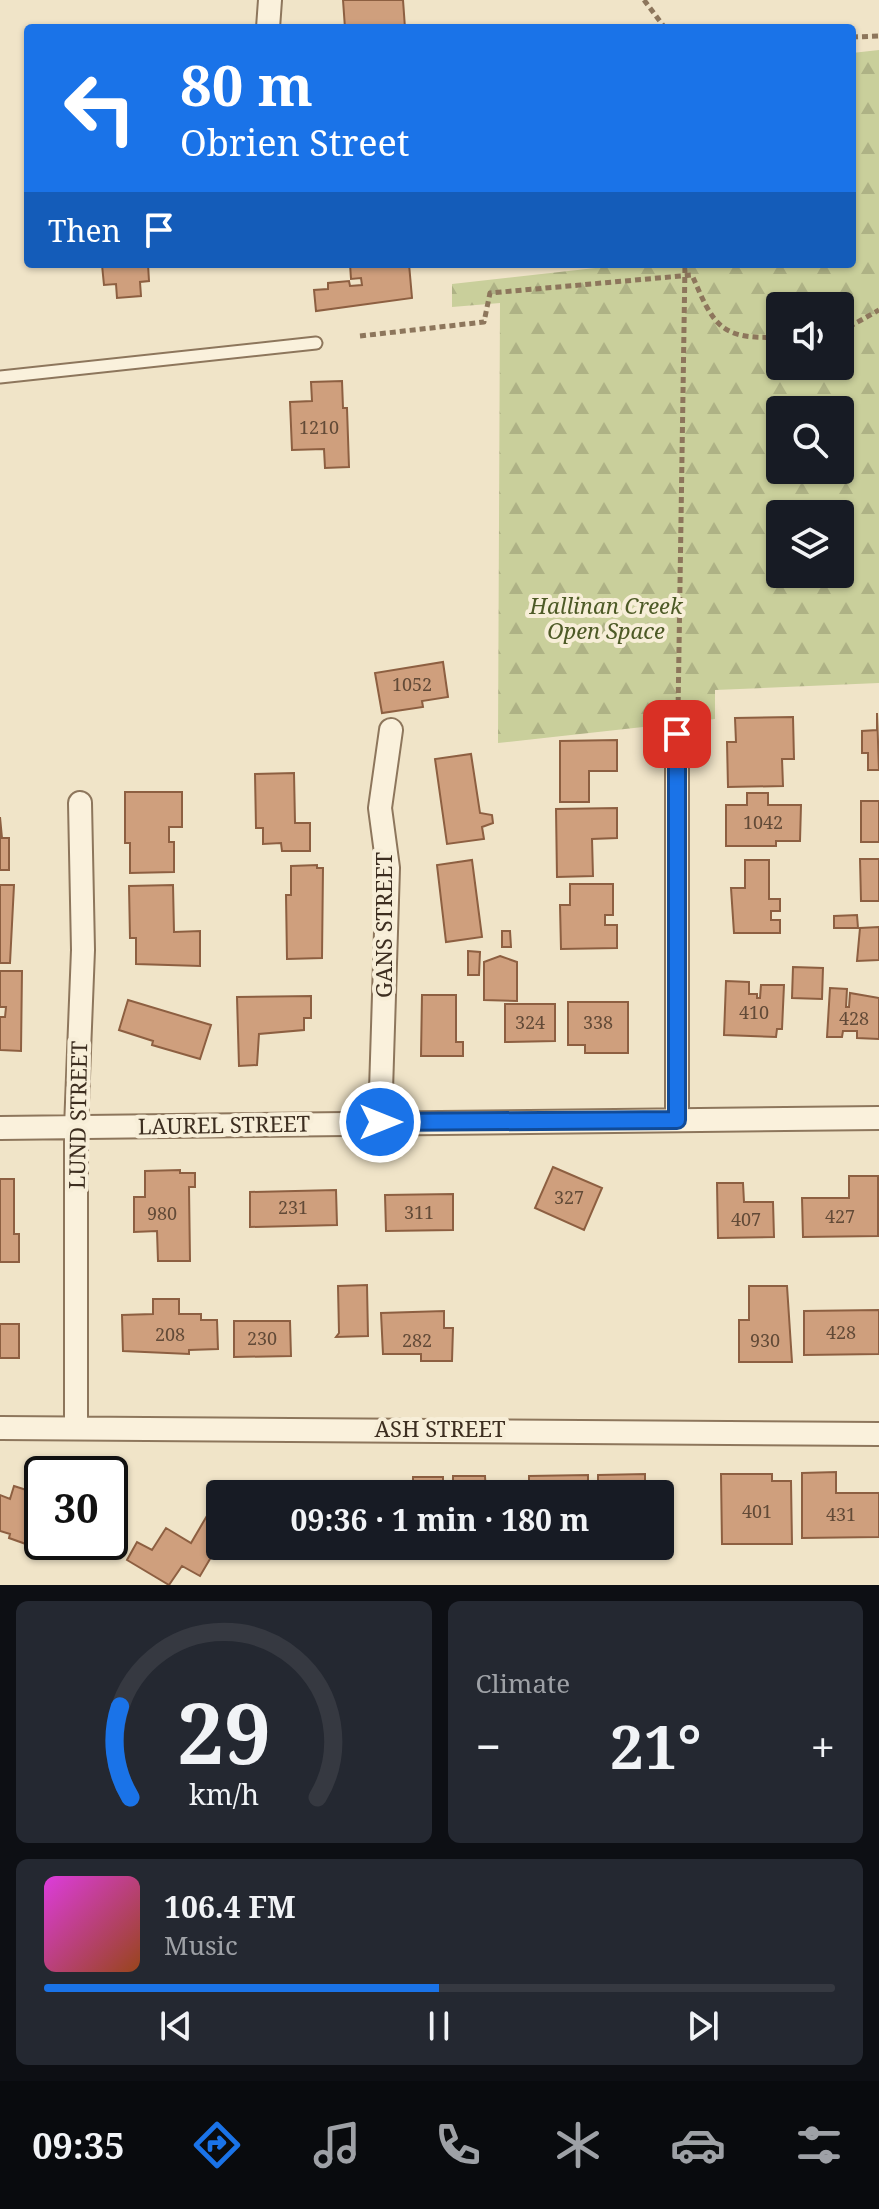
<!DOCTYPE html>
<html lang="en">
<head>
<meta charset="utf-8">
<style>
  body { margin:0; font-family:"Noto Serif",serif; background:#242831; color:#f1f3f6; height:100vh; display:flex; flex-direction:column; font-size:30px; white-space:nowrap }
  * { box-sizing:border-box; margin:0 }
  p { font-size:26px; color:#9ea1a6 }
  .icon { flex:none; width:44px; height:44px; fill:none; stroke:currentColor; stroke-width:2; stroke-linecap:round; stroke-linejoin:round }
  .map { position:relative; height:1585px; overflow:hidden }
  .panel { display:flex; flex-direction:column; gap:16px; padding:16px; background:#0d0f14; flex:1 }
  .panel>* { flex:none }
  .hud { position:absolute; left:24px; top:24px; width:832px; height:244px; border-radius:8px; box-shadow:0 2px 6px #0004; background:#1a73e8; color:#fff; overflow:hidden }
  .tools { position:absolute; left:766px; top:292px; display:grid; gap:16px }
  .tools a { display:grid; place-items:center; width:88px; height:88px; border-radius:8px; background:#171b24; box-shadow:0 2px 6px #0004; font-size:40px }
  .speed { position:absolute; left:24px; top:1456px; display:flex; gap:16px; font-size:40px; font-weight:700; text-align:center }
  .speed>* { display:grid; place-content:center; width:104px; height:104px; border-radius:50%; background:#171b24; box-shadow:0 2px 6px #0004; line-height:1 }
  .speed .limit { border:4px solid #111; border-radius:12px; background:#fff; color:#111 }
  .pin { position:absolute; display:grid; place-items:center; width:68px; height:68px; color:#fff; margin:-34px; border-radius:16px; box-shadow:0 4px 12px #0006 }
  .me { position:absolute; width:88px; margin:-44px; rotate:90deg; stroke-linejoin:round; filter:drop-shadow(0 0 6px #0008) }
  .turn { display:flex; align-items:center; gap:28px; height:168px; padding:0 24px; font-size:36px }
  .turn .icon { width:104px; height:104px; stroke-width:2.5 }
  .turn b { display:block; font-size:56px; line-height:68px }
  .then { display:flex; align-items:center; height:76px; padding:0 24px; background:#0003; gap:16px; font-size:30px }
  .big { font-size:60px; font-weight:700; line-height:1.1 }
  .panel .widget { flex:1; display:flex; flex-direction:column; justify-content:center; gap:12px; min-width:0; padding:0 28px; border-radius:12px; background:#242831 }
  .panel .dial { align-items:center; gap:0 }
  .dial svg { height:208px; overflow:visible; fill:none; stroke:#363941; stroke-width:7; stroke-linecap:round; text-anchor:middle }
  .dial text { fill:#f1f3f6; stroke:none }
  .song { display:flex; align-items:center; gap:24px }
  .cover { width:96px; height:96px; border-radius:12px; background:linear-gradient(135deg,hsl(300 70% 55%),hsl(20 70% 35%)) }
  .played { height:8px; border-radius:4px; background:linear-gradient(90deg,#1a73e8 50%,#363941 50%) }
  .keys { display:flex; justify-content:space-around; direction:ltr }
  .heat { display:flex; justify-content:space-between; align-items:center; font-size:44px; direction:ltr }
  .panel .tiles { flex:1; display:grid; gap:16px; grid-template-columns:1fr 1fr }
  .widget:last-child { grid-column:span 2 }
  .trip { position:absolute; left:206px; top:1480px; width:468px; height:80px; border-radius:8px; background:#171b24; box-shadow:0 2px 6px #0004; font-weight:700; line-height:80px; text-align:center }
  .tab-bar { display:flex; height:128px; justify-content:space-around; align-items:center; background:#090b0e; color:#9ea1a6 }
  .tab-bar .icon { width:56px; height:56px }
  .tab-bar .on { color:#1a73e8 }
  .tab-bar b { font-size:36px; color:#f1f3f6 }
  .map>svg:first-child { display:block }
</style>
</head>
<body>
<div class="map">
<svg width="879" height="1585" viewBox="0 0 879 1585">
  <defs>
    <pattern id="forest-firs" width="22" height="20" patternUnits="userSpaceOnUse" patternTransform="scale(2)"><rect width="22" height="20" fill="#c9cf9b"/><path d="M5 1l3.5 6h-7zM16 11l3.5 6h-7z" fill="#aeb285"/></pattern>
  </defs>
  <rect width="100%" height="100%" fill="#f0e4c8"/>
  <path fill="url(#forest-firs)" fill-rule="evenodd" d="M 879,50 L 879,683 L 715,690 L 715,719 L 498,743 L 500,303 L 452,307 L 452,284 L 631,264 L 852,264 L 852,53 ZM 780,306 L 840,306 L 840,366 L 780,366 ZM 780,410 L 840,410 L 840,470 L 780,470 ZM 780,514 L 840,514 L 840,574 L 780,574 Z"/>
  <path fill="#cf9f7d" stroke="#8d5f41" stroke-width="2" d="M 343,0 L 403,0 L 405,28 L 345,28 Z
    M 96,264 L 148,264 L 149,281 L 140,282 L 141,296 L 117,298 L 116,284 L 104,285 L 102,265 Z
    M 350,264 L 409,264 L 412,298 L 316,311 L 314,290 L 328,289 L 328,283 L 349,281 L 350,286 L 362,285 L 361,278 L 351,279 Z
    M 342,381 L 343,408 L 347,408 L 349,467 L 325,468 L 324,449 L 292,450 L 290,402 L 312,401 L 311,382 Z
    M 443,662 L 448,697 L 422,701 L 423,707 L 382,713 L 375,673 Z
    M 877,713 L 879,770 L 868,770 L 868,753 L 862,753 L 862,731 L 877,730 Z
    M 793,717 L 794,759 L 782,759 L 783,786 L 728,787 L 727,742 L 736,742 L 735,718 Z
    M 617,740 L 617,771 L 589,771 L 589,802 L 560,802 L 560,741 Z
    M 471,754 L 480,813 L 492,815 L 493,823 L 482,827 L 484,839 L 447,844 L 435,759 Z
    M 294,773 L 295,823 L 310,823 L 310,851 L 282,851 L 281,843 L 263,844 L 263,828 L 256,828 L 255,774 Z
    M 125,792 L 182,792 L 182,827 L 169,827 L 169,842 L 174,842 L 174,872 L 130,873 L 130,843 L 125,843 Z
    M 747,793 L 768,793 L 768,805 L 801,805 L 800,841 L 776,841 L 776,846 L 726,846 L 726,805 L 747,805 Z
    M 861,801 L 879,801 L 879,842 L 861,842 Z
    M 617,808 L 617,838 L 592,839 L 593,876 L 557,877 L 556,809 Z
    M 0,817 L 2,838 L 9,838 L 9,870 L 0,870 Z
    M 860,859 L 879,859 L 879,901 L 861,901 Z
    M 472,860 L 482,937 L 446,942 L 437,865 Z
    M 745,860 L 769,860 L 769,899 L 780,899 L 780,911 L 771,911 L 771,920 L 780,920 L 780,933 L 734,933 L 731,888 L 745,888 Z
    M 317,865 L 317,868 L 323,868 L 322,958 L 287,959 L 286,895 L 291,895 L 291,866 Z
    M 570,884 L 613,884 L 613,915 L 605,915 L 605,925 L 617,925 L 617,948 L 561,949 L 560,905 L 570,905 Z
    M 0,885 L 14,885 L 10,963 L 0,963 Z
    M 173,885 L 174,932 L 200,931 L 200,966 L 136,964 L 136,938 L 130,938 L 129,886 Z
    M 857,915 L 858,928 L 834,928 L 834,916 Z
    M 879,927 L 879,960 L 857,961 L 860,928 Z
    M 502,931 L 510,931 L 511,947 L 502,947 Z
    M 468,951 L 480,952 L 479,975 L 468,975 Z
    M 500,956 L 517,962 L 517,1001 L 484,1000 L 484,962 Z
    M 793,967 L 823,968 L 822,999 L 792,998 Z
    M 0,971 L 22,971 L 21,1051 L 0,1050 L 0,1017 L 5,1017 L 6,1007 L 0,1007 Z
    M 726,981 L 749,982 L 749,994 L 757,994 L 757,998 L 760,998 L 761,985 L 784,985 L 782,1029 L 777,1029 L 776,1037 L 724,1035 Z
    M 830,988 L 847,989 L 846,1007 L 849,1007 L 850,993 L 879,998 L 879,1039 L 857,1038 L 857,1031 L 843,1031 L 842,1037 L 827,1037 Z
    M 422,995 L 456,995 L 456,1042 L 463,1042 L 463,1056 L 421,1056 Z
    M 311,996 L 311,1018 L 304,1018 L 304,1030 L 259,1034 L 257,1065 L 239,1066 L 237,997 Z
    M 128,1000 L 211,1025 L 200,1059 L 152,1045 L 153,1041 L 119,1030 Z
    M 568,1002 L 628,1002 L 628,1053 L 585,1053 L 585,1045 L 568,1045 Z
    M 505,1004 L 555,1004 L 555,1041 L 505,1042 Z
    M 553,1167 L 602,1188 L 584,1230 L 535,1208 Z
    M 180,1170 L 180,1173 L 195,1173 L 195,1187 L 189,1187 L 190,1261 L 158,1261 L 157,1231 L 134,1232 L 134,1197 L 145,1197 L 145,1171 Z
    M 849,1176 L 878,1176 L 878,1236 L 803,1237 L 802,1198 L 849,1198 Z
    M 0,1179 L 14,1179 L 14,1234 L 19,1234 L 19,1262 L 0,1262 Z
    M 717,1183 L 743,1183 L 744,1202 L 773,1202 L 774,1237 L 718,1238 Z
    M 336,1190 L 337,1225 L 250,1227 L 250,1192 Z
    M 453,1194 L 453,1230 L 386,1231 L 385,1195 Z
    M 367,1285 L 368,1336 L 336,1337 L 339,1333 L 338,1286 Z
    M 749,1286 L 787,1286 L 792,1362 L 739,1362 L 739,1320 L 749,1320 Z
    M 153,1299 L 179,1299 L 179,1314 L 201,1314 L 201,1320 L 217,1320 L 218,1349 L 189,1350 L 189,1354 L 123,1351 L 122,1315 L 153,1314 Z
    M 879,1310 L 879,1354 L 804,1355 L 804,1311 Z
    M 444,1311 L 444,1328 L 453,1328 L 452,1361 L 421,1361 L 421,1354 L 383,1354 L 381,1313 Z
    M 234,1321 L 290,1321 L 291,1356 L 234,1357 Z
    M 0,1324 L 19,1324 L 19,1358 L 0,1358 Z
    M 836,1472 L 836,1493 L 879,1493 L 879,1537 L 802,1538 L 802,1473 Z
    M 645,1474 L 645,1494 L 598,1494 L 598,1475 Z
    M 721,1474 L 772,1474 L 772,1481 L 791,1481 L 792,1544 L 722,1544 Z
    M 588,1475 L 588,1494 L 529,1494 L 529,1476 Z
    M 453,1476 L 485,1476 L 486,1494 L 453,1494 Z
    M 413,1477 L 443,1477 L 443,1494 L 413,1494 Z
    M 14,1486 L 42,1495 L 40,1549 L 9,1538 L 10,1534 L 0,1531 L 0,1495 L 10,1499 Z
    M 208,1514 L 220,1521 L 220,1542 L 200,1576 L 182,1566 L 169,1585 L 127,1560 L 137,1542 L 152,1550 L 166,1528 L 191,1543 Z
    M 382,1546 L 444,1546 L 444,1549 L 382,1550 Z
    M 454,1546 L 515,1546 L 515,1549 L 454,1550 Z"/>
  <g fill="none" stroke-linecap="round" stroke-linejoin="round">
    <g stroke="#8d765c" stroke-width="15">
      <path id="service" d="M 0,377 L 316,343"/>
    </g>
    <g stroke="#8d765c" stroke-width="26">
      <path id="minor" d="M 268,28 L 270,0
        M 677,734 L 677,1120
        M 380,1122 L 388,868 L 380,808 L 391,730
        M 0,1128 L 879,1118
        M 76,1427 L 76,1128 L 83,950 L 80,803
        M 0,1428 L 879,1434"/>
    </g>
    <path stroke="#8d765c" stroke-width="5" stroke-dasharray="6 4" stroke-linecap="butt" d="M 644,0 L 665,28
      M 852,37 L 879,36
      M 840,332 L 879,310
      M 360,336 L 484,322 L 490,293 L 692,275 C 714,326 720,340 780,337
      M 678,713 L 685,264"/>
    <use href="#service" stroke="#faf1dc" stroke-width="11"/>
    <use href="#minor" stroke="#faf1dc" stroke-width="22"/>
  </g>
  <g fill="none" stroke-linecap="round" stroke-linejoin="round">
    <g stroke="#114b97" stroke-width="20">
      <path id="route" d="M 380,1122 L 677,1120 L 677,734"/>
    </g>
    <use href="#route" stroke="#1a73e8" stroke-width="14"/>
  </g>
  <g text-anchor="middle" stroke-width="8" stroke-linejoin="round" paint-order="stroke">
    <g font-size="18" fill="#624a37">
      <text x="319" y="434">1210</text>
      <text x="412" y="691">1052</text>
      <text x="763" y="829">1042</text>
      <text x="754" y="1019">410</text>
      <text x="854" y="1025">428</text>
      <text x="530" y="1029">324</text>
      <text x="598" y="1029">338</text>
      <text x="569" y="1204">327</text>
      <text x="293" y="1214">231</text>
      <text x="419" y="1219">311</text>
      <text x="162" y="1220">980</text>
      <text x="840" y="1223">427</text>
      <text x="746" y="1226">407</text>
      <text x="841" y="1339">428</text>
      <text x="170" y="1341">208</text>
      <text x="262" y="1345">230</text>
      <text x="417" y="1347">282</text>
      <text x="765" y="1347">930</text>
      <text x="757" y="1518">401</text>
      <text x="841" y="1521">431</text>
    </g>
    <g font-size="22" font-style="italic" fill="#4d5a26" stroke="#f7eed8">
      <text x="606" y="614">Hallinan Creek<tspan x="606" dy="25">Open Space</tspan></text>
    </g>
    <g font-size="22" fill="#3d2e20" stroke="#f7eed8">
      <text transform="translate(384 925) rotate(-90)" y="8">GANS STREET</text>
      <text transform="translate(78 1115) rotate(-89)" y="8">LUND STREET</text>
      <text transform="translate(224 1125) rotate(-1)" y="8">LAUREL STREET</text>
      <text x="440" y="1437">ASH STREET</text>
    </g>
  </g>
</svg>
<div class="tools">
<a><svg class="icon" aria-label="sound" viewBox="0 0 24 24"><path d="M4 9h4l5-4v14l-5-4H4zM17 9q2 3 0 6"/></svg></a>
<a><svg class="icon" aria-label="search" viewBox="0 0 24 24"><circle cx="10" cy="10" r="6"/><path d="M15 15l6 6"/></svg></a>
<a><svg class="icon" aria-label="layers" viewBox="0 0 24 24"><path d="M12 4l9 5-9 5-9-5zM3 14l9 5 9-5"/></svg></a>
</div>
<div class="speed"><div class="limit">30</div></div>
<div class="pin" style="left:677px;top:734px;background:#d93025"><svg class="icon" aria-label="arrive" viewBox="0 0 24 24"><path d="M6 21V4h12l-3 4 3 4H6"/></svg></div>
<svg class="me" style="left:380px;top:1122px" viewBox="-20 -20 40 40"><circle r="17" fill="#1a73e8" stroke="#fff" stroke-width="3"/><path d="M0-11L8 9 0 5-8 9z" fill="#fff"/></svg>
<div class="trip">09:36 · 1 min · 180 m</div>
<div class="hud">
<div class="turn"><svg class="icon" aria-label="left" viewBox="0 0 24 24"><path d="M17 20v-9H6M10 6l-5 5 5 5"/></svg><div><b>80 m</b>Obrien Street</div></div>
<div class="then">Then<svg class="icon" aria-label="arrive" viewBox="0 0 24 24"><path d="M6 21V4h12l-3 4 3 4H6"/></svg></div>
</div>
</div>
<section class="panel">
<div class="tiles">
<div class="widget dial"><svg viewBox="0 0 100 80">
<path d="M14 69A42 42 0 1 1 86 69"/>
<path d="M14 69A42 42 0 0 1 10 34" stroke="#1a73e8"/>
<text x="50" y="56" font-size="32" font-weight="700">29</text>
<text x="50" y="72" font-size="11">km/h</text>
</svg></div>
<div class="widget"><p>Climate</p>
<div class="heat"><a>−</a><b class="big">21°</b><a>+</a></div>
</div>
<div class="widget">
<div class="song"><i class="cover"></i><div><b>106.4 FM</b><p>Music</p></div></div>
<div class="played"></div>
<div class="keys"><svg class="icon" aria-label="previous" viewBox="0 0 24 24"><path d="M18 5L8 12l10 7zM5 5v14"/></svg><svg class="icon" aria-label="pause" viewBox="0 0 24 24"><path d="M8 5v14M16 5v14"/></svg><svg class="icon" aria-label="next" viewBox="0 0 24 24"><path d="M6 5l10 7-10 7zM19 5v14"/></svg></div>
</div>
</div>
</section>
<nav class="tab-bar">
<b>09:35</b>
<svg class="icon on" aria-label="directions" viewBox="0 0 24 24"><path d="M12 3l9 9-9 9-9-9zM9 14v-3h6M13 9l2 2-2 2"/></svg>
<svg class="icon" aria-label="music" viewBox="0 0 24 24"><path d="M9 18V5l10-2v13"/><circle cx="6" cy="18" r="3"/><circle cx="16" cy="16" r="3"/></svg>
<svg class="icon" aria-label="phone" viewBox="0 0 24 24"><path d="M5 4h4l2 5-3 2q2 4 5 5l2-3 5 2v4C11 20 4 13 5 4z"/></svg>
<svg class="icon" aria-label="climate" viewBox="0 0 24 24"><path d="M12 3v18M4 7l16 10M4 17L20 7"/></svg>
<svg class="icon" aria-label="car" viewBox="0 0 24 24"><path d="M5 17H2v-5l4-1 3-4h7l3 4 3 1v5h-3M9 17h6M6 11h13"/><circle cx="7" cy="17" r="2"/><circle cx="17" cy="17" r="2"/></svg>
<svg class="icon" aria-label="filters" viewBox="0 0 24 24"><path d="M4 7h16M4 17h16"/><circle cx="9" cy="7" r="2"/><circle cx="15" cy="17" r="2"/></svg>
</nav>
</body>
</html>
